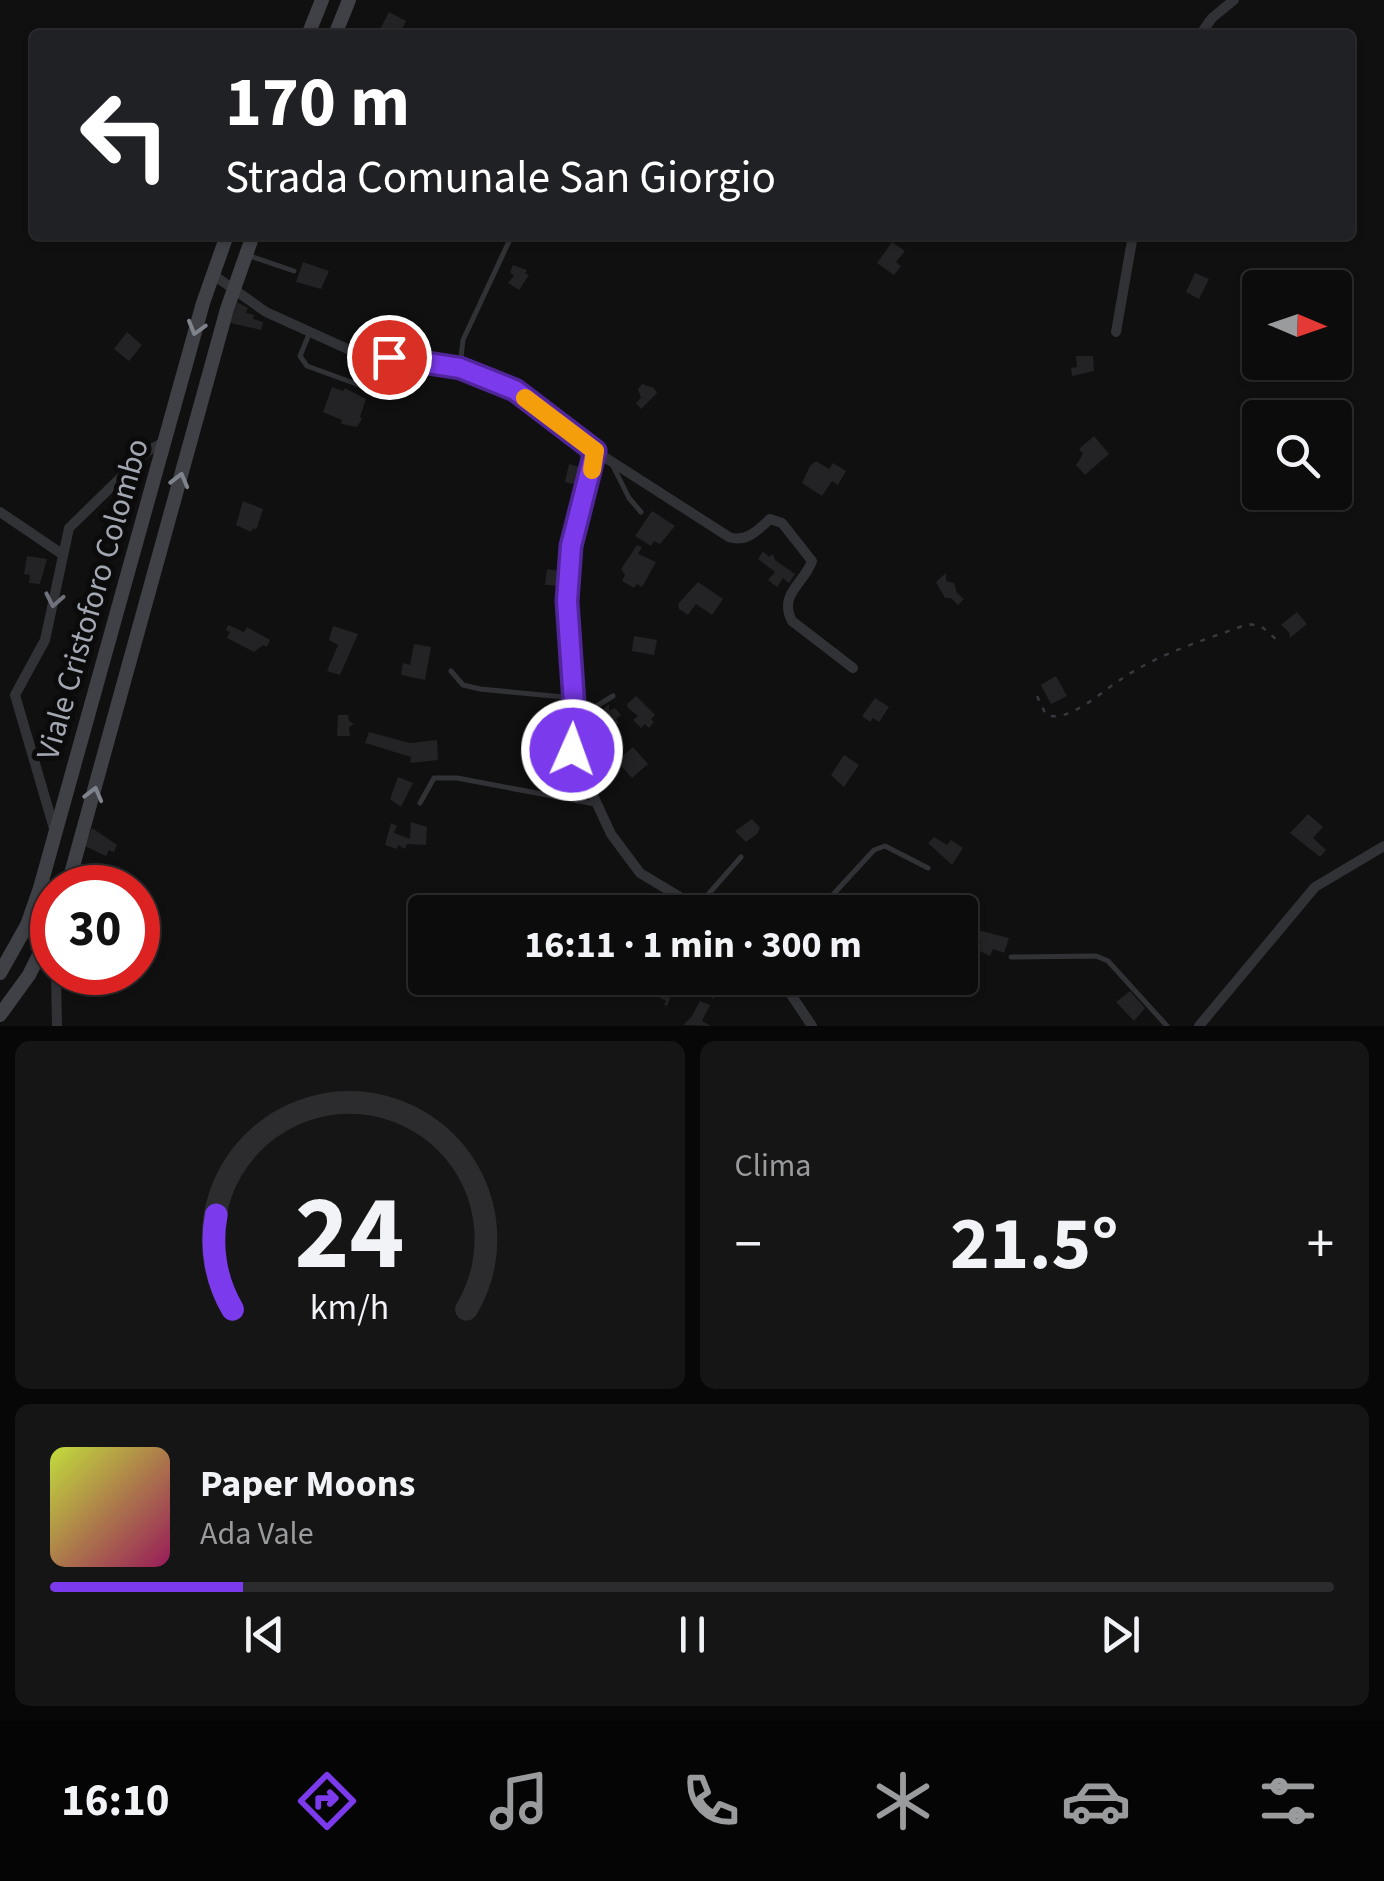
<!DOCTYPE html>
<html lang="it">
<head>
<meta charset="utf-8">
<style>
  body { margin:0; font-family:"Source Sans 3",sans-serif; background:#151516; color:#f1f3f6; height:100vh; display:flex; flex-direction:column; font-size:38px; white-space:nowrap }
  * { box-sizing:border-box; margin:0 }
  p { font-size:32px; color:#9a9b9d }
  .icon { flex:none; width:55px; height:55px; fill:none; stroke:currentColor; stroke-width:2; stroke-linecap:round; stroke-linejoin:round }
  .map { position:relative; height:1026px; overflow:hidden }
  .panel { display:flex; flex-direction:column; gap:15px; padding:15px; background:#070707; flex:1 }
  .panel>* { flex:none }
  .banner { position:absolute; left:30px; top:30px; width:1325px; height:210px; border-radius:10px; box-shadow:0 2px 8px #0004,0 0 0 2px #2c2c2e; background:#202124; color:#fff; overflow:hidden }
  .needle { width:65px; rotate:92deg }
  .tools { position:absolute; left:1242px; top:270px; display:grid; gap:20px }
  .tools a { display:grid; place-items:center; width:110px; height:110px; border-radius:10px; background:#0c0c0d; box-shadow:0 2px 8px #0004,0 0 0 2px #2c2c2e; font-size:50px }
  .speed { position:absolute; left:30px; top:865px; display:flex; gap:20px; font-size:50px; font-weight:700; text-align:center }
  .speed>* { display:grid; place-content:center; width:130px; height:130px; border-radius:50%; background:#0c0c0d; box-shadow:0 2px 8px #0004,0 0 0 2px #2c2c2e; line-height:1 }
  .speed .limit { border:15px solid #d22; background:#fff; color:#111 }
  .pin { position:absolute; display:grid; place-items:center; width:85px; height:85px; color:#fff; margin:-42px; border:5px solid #fff; border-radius:50%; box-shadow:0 2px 10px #0007 }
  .me { position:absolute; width:110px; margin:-55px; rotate:2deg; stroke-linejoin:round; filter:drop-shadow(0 0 8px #0008) }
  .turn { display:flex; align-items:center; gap:35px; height:210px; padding:0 30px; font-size:45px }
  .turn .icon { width:130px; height:130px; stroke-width:2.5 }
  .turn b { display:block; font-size:70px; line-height:85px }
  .big { font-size:75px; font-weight:700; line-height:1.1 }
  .panel .card { flex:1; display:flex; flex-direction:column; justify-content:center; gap:15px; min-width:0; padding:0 35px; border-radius:15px; background:#151516 }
  .panel .dial { align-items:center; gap:0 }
  .dial svg { height:260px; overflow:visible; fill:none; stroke:#2c2c2e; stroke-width:7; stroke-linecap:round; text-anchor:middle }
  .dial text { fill:#f1f3f6; stroke:none }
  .song { display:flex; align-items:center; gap:30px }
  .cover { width:120px; height:120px; border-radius:15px; background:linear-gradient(135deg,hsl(70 70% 55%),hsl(330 70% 35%)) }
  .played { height:10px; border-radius:5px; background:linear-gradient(90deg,#7c3aed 15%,#2c2c2e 15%) }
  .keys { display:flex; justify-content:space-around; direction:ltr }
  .heat { display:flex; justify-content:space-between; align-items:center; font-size:55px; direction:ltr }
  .panel .tiles { flex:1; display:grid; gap:15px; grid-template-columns:1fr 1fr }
  .card:last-child { grid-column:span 2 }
  .trip { position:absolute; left:408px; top:895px; width:570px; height:100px; border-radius:10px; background:#0c0c0d; box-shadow:0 2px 8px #0004,0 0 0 2px #2c2c2e; font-weight:700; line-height:100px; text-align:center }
  .menu { display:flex; height:160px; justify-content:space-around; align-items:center; background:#050505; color:#9a9b9d }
  .menu .icon { width:70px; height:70px }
  .menu .selected { color:#7c3aed }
  .menu b { font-size:45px; color:#f1f3f6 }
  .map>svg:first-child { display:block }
</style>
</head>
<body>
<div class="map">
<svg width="1384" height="1026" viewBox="0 0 1384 1026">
  <rect width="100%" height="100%" fill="#101011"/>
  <path fill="#232325" d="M 389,12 L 406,21 L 401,31 L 408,35 L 377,35 Z
    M 892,242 L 905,251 L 896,262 L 901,266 L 894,275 L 877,263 Z
    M 303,262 L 329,271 L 321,289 L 296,282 Z
    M 513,265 L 527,270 L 525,273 L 529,275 L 519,290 L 508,283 L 514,276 L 510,272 Z
    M 1195,273 L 1209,279 L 1199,299 L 1186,292 Z
    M 237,302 L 248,308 L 246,313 L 254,315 L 253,319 L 263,322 L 261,330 L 230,323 Z
    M 127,332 L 142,345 L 129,361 L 114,349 Z
    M 1076,356 L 1093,356 L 1094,371 L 1072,376 L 1071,368 L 1077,367 Z
    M 642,384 L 654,388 L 657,393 L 641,409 L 636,403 L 641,398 L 638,389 Z
    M 332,387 L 343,391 L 345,388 L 366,399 L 360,417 L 362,419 L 357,427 L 341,424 L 342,420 L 323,412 Z
    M 1094,436 L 1109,454 L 1085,475 L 1076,465 L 1083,454 L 1079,449 Z
    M 580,456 L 586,456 L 582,486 L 565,482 L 569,464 L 580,467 Z
    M 816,461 L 829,469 L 833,463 L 846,471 L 838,485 L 832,481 L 822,496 L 802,483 L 810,466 Z
    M 243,501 L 263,509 L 256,530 L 253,528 L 251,532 L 236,525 Z
    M 652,511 L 675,526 L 660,544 L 654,541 L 651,546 L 635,536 Z
    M 637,545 L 642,547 L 638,554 L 656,562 L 642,587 L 637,584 L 634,588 L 622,581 L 625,575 L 621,569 Z
    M 763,551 L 769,557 L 773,554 L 775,560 L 795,574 L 789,583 L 783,578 L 777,587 L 768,580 L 775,572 L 758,559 Z
    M 27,556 L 47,559 L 40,584 L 29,583 L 30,575 L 24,574 Z
    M 547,569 L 564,572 L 563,586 L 545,585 Z
    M 946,573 L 946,581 L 954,583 L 957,593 L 964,599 L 958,605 L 951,598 L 945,598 L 936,582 Z
    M 698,582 L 723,599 L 712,615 L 696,604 L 688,615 L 679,609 L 678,604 Z
    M 1297,612 L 1307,624 L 1290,638 L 1289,632 L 1281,625 Z
    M 228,625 L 244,632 L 247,627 L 270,640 L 267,647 L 263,645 L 254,652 L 227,638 L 230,632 L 226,630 Z
    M 333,626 L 358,634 L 340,675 L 327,671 L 338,645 L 329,640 Z
    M 634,636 L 657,640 L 654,655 L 632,651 Z
    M 414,644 L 431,647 L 425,680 L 401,675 L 403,663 L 410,665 Z
    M 1056,676 L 1067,696 L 1051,704 L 1041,685 Z
    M 636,696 L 655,715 L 651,719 L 654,722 L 649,728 L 645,724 L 641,728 L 633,720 L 638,716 L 628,708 L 627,704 Z
    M 875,698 L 889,707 L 879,722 L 873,718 L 870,722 L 862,716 Z
    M 609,704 L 609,711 L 615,708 L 621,715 L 616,719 L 619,723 L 609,731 L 596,716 Z
    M 338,715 L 348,715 L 349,721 L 354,724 L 349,727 L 350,736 L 337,736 Z
    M 369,732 L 410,743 L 437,740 L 438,760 L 410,763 L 411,757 L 365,743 Z
    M 633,747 L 648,764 L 632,778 L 617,761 Z
    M 844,755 L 859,765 L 844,787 L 831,775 Z
    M 398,777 L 413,783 L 401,807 L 390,799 Z
    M 1308,814 L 1323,827 L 1313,838 L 1326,850 L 1320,857 L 1290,833 Z
    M 752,819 L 760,828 L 757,834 L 746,842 L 735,831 Z
    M 411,822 L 427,827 L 426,845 L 407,844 L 405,849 L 398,845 L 397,849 L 385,845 L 391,823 L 397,826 L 394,833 L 410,839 Z
    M 92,828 L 117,845 L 114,852 L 109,850 L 106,856 L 85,846 Z
    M 934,837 L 947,845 L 951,840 L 963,848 L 952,865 L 928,843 Z
    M 963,920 L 978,930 L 1009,938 L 1004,953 L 993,949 L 990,956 L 978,950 L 981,942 L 965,936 L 966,930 L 960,940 L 960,925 Z
    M 668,978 L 678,978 L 667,1006 L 664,1005 L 666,1001 L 648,991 L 653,982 L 664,987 Z
    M 710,978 L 726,978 L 713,999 L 703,991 Z
    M 1130,991 L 1145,1008 L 1134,1021 L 1116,1002 Z
    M 700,1001 L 710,1005 L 702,1021 L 711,1026 L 683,1025 L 692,1016 Z"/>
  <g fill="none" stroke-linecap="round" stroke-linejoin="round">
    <path stroke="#37393d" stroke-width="2.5" stroke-dasharray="5 8" stroke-linecap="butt" d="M 1037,696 L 1046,715 C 1069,723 1101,692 1120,680 C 1159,653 1205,640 1248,624 L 1261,626 L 1278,641"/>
    <path stroke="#313236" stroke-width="5" d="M 250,256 L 294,271
      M 310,332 L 300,356 L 307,366 L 362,386
      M 460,366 L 463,340 L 512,235
      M 612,464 L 629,498 L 641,512
      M 451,671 L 463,685 L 480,689 L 574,698
      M 577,718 L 613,696
      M 420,803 L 434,778 L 457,778 L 595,804
      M 697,907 L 741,857
      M 817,912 L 874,850 L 885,846 L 928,868
      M 1011,957 L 1096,956 L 1108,961 L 1167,1026"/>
    <path stroke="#313236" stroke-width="10" d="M 1200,35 L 1212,18 L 1234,0
      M 212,274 L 266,312 L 352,351 L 460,368 L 515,390 L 595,451 L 729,537 C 746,543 758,530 770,519 L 782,523 L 812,561 C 804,584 778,594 792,621 L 853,668
      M 1116,332 L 1133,235
      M 595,451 L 571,546 L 567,601 L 575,718 L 572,750 L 611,834 L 640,873 L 705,912
      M 0,512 L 62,554
      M 55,832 L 15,695 L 45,640 L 69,528 L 149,450 L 165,442
      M 47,941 L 52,960
      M 56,972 L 57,1026
      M 780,978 L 812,1026
      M 1199,1026 L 1315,887 L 1384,846"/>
    <path stroke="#3f4146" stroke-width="14" d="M 308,35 L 322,0
      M 335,35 L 349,0
      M 67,888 L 227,309 L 253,235
      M 0,973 L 27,925 L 40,888 L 203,303 L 227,235
      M 0,1015 L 29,975 L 52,929"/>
  </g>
  <defs><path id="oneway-chevron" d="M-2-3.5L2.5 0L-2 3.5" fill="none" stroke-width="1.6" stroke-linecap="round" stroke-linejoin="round" transform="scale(2.5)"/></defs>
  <g stroke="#7f838c">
    <use href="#oneway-chevron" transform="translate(196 328) rotate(106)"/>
    <use href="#oneway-chevron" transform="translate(180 480) rotate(-75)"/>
    <use href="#oneway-chevron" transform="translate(94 794) rotate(-75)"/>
  </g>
  <use stroke="#6f727a" href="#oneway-chevron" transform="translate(54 600) rotate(101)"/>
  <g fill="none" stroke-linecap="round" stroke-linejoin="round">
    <g stroke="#51269a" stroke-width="25">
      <path id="route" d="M 389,357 L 460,368 L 515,390 L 595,451 L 571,546 L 567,601 L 575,718 L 572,750"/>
    </g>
    <use href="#route" stroke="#7c3aed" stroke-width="18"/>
    <path stroke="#f59e0b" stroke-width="18" d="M 525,398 L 595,451 L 592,470"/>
  </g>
  <g text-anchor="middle" stroke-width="10" stroke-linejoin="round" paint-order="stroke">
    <g font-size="32" fill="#a2a7b1" stroke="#0b0b0c">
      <text transform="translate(92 599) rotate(-74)" y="11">Viale Cristoforo Colombo</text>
    </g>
  </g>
</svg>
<div class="tools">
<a><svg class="needle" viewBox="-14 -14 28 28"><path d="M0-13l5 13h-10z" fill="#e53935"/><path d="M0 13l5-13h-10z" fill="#9a9b9d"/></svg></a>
<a><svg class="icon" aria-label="search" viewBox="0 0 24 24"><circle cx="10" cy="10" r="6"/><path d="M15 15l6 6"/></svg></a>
</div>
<div class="speed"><div class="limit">30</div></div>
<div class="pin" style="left:389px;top:357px;background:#d93025"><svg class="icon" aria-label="arrive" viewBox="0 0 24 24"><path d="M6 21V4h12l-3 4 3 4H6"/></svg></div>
<svg class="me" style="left:572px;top:750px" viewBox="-20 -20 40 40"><circle r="17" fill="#7c3aed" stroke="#fff" stroke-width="3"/><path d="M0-11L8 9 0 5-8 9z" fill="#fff"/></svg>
<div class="trip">16:11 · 1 min · 300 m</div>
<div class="banner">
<div class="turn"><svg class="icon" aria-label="left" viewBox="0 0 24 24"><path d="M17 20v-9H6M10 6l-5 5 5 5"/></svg><div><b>170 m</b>Strada Comunale San Giorgio</div></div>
</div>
</div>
<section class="panel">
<div class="tiles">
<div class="card dial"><svg viewBox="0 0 100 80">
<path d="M14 69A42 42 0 1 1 86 69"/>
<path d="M14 69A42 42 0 0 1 9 40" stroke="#7c3aed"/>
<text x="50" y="56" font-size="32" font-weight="700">24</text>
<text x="50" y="72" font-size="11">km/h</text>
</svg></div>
<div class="card"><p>Clima</p>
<div class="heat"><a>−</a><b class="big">21.5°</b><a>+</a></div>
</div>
<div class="card">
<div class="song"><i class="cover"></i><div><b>Paper Moons</b><p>Ada Vale</p></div></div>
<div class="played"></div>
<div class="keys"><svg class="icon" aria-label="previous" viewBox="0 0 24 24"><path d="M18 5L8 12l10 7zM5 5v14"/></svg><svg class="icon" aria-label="pause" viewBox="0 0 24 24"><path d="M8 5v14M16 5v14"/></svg><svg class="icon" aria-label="next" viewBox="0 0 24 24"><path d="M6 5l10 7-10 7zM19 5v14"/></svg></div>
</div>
</div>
</section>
<nav class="menu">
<b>16:10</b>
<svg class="icon selected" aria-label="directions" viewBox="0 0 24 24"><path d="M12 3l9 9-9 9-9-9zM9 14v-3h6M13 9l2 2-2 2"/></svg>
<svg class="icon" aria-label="music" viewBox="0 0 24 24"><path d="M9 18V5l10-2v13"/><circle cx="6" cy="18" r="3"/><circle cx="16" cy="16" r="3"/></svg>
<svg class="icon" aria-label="phone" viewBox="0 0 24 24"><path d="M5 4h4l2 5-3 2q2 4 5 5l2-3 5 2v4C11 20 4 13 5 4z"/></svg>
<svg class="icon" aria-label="climate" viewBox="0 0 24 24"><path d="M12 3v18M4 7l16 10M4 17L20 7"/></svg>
<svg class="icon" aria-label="car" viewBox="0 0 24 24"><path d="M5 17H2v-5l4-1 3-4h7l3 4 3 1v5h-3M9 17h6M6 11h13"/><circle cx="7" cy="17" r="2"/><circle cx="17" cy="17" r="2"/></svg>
<svg class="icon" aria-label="filters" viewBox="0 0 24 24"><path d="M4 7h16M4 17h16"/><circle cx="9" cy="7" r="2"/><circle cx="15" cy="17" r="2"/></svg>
</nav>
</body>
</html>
